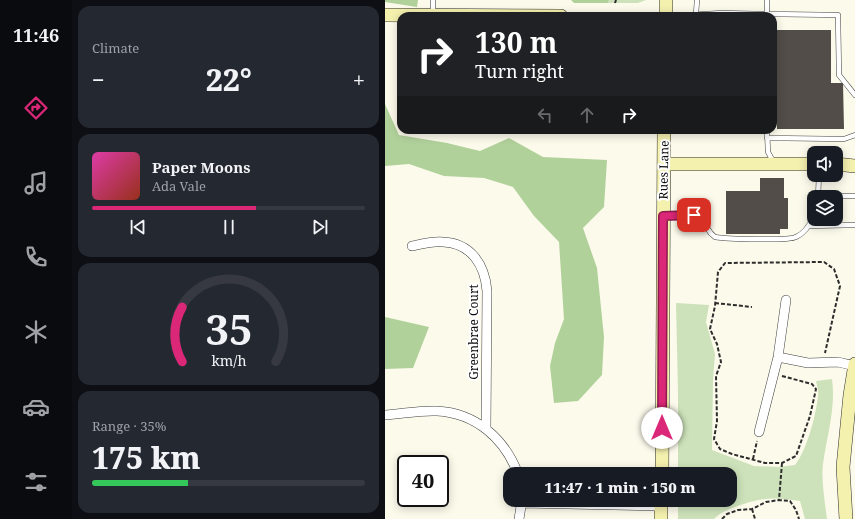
<!DOCTYPE html>
<html lang="en">
<head>
<meta charset="utf-8">
<style>
  body { margin:0; font-family:"Noto Serif",serif; background:#242831; color:#f1f3f6; height:100vh; display:flex; flex-direction:column; font-size:15px; white-space:nowrap }
  * { box-sizing:border-box; margin:0 }
  p { font-size:13px; color:#9ea1a6 }
  .icon { flex:none; width:22px; height:22px; fill:none; stroke:currentColor; stroke-width:2; stroke-linecap:round; stroke-linejoin:round }
  .map { position:relative; flex:1; overflow:hidden }
  .side { display:flex; flex-direction:column; gap:6px; padding:6px; background:#0d0f14; width:313px }
  .side>* { flex:none }
  .top-card { position:absolute; left:12px; top:12px; width:380px; height:122px; border-radius:12px; box-shadow:0 2px 10px #0003; background:#202124; color:#fff; overflow:hidden }
  .buttons { position:absolute; left:422px; top:146px; display:grid; gap:8px }
  .buttons a { display:grid; place-items:center; width:36px; height:36px; border-radius:8px; background:#171b24; box-shadow:0 2px 10px #0003; font-size:20px }
  .speed { position:absolute; left:12px; top:455px; display:flex; gap:8px; font-size:20px; font-weight:700; text-align:center }
  .speed>* { display:grid; place-content:center; width:52px; height:52px; border-radius:50%; background:#171b24; box-shadow:0 2px 10px #0003; line-height:1 }
  .speed .limit { border:2px solid #111; border-radius:6px; background:#fff; color:#111 }
  .pin { position:absolute; display:grid; place-items:center; width:34px; height:34px; color:#fff; margin:-17px; border-radius:8px; box-shadow:0 2px 6px #0006 }
  .me { position:absolute; width:44px; margin:-22px; rotate:0deg; stroke-linejoin:round; filter:drop-shadow(0 0 3px #0008) }
  .turn { display:flex; align-items:center; gap:14px; height:84px; padding:0 12px; font-size:18px }
  .turn .icon { width:52px; height:52px; stroke-width:2.5 }
  .turn b { display:block; font-size:28px; line-height:34px }
  .lanes { display:flex; align-items:center; height:38px; padding:0 12px; background:#0003; justify-content:center; gap:20px; direction:ltr }
  .lanes .off { opacity:.35 }
  .big { font-size:30px; font-weight:800; line-height:1.1 }
  .side .tile { flex:1; display:flex; flex-direction:column; justify-content:center; gap:6px; min-width:0; padding:0 14px; border-radius:12px; background:#242831 }
  .side .dial { align-items:center; gap:0 }
  .dial svg { height:104px; overflow:visible; fill:none; stroke:#363941; stroke-width:7; stroke-linecap:round; text-anchor:middle }
  .dial text { fill:#f1f3f6; stroke:none }
  .song { display:flex; align-items:center; gap:12px }
  .cover { width:48px; height:48px; border-radius:6px; background:linear-gradient(135deg,hsl(320 70% 55%),hsl(10 70% 35%)) }
  .played { height:4px; border-radius:2px; background:linear-gradient(90deg,#db2777 60%,#363941 60%) }
  .keys { display:flex; justify-content:space-around; direction:ltr }
  .heat { display:flex; justify-content:space-between; align-items:center; font-size:22px; direction:ltr }
  .charge { height:6px; border-radius:3px; background:linear-gradient(90deg,#34c759 35%,#363941 0) }
  .trip { position:absolute; left:118px; top:467px; width:234px; height:40px; border-radius:12px; background:#171b24; box-shadow:0 2px 10px #0003; font-weight:800; line-height:40px; text-align:center }
  main { display:flex; flex:1; min-height:0 }
  .dock { display:flex; flex-direction:column; width:72px; justify-content:space-around; align-items:center; background:#090b0e; color:#9ea1a6 }
  .dock .icon { width:28px; height:28px }
  .dock .selected { color:#db2777 }
  .dock b { font-size:18px; color:#f1f3f6 }
  .map>svg:first-child { display:block }
</style>
</head>
<body>
<main>
<nav class="dock">
<b>11:46</b>
<svg class="icon selected" aria-label="directions" viewBox="0 0 24 24"><path d="M12 3l9 9-9 9-9-9zM9 14v-3h6M13 9l2 2-2 2"/></svg>
<svg class="icon" aria-label="music" viewBox="0 0 24 24"><path d="M9 18V5l10-2v13"/><circle cx="6" cy="18" r="3"/><circle cx="16" cy="16" r="3"/></svg>
<svg class="icon" aria-label="phone" viewBox="0 0 24 24"><path d="M5 4h4l2 5-3 2q2 4 5 5l2-3 5 2v4C11 20 4 13 5 4z"/></svg>
<svg class="icon" aria-label="climate" viewBox="0 0 24 24"><path d="M12 3v18M4 7l16 10M4 17L20 7"/></svg>
<svg class="icon" aria-label="car" viewBox="0 0 24 24"><path d="M5 17H2v-5l4-1 3-4h7l3 4 3 1v5h-3M9 17h6M6 11h13"/><circle cx="7" cy="17" r="2"/><circle cx="17" cy="17" r="2"/></svg>
<svg class="icon" aria-label="filters" viewBox="0 0 24 24"><path d="M4 7h16M4 17h16"/><circle cx="9" cy="7" r="2"/><circle cx="15" cy="17" r="2"/></svg>
</nav>
<section class="side">
<div class="tile"><p>Climate</p>
<div class="heat"><a>−</a><b class="big">22°</b><a>+</a></div>
</div>
<div class="tile">
<div class="song"><i class="cover"></i><div><b>Paper Moons</b><p>Ada Vale</p></div></div>
<div class="played"></div>
<div class="keys"><svg class="icon" aria-label="previous" viewBox="0 0 24 24"><path d="M18 5L8 12l10 7zM5 5v14"/></svg><svg class="icon" aria-label="pause" viewBox="0 0 24 24"><path d="M8 5v14M16 5v14"/></svg><svg class="icon" aria-label="next" viewBox="0 0 24 24"><path d="M6 5l10 7-10 7zM19 5v14"/></svg></div>
</div>
<div class="tile dial"><svg viewBox="0 0 100 80">
<path d="M14 69A42 42 0 1 1 86 69"/>
<path d="M14 69A42 42 0 0 1 14 27" stroke="#db2777"/>
<text x="50" y="56" font-size="32" font-weight="700">35</text>
<text x="50" y="72" font-size="11">km/h</text>
</svg></div>
<div class="tile"><p>Range · 35%</p><b class="big">175 km</b><div class="charge"></div></div>
</section>
<div class="map">
<svg width="470" height="519" viewBox="0 0 470 519">
  <rect width="100%" height="100%" fill="#fcfaeb"/>
  <path fill="#cde2ba" d="M 224,0 L 261,0 L 253,3 L 223,3 Z
    M 291,303 L 324,305 L 321,322 L 330,354 L 328,380 L 327,450 L 369,466 L 394,467 L 410,465 C 422,450 431,415 433,396 C 434,391 432,386 431,381 L 447,379 C 451,408 442,435 438,464 C 436,480 440,503 442,519 L 420,519 L 415,501 C 388,497 379,497 353,506 C 343,510 337,511 329,519 L 293,519 L 293,500 L 345,500 L 345,474 L 293,474 L 293,392 Z"/>
  <path fill="#b1d19b" d="M 0,0 L 33,0 L 32,7 L 0,2 Z
    M 186,0 L 224,0 L 223,3 L 189,3 Z
    M 0,104 L 14,135 L 62,143 L 95,151 L 124,138 L 158,157 L 222,160 L 219,207 L 198,228 L 212,268 L 219,337 L 217,375 L 193,401 L 169,403 L 165,366 L 170,343 L 179,319 L 174,242 L 149,216 L 128,187 L 99,178 L 59,176 L 24,164 L 0,166 Z
    M 0,317 L 44,327 L 28,368 L 0,369 Z"/>
  <path fill="#524d49" d="M 391,30 L 446,30 L 446,83 L 458,83 L 459,129 L 392,129 Z
    M 375,178 L 399,178 L 399,198 L 403,198 L 403,229 L 395,229 L 395,234 L 341,234 L 341,191 L 375,191 Z"/>
  <g fill="none" stroke-linecap="round" stroke-linejoin="round">
    <g stroke="#3e3e3e" stroke-width="5.5">
      <path id="lane" d="M 382,0 L 382,14 L 453,15 L 454,75 L 470,95
        M 48,14 L 48,0
        M 311,14 L 312,0
        M 288,16 L 337,13 L 382,14 L 382,16
        M 382,130 L 383,152 L 389,163
        M 382,138 L 459,139 L 470,135
        M 433,196 L 470,196
        M 433,197 L 434,175
        M 281,216 L 315,215 L 319,218 C 321,226 323,232 330,237 C 341,239 403,241 411,237 C 420,233 425,225 429,216
        M 424,226 L 470,225"/>
    </g>
    <g stroke="#3e3e3e" stroke-width="10">
      <path id="street" d="M 27,246 C 37,244 48,241 58,242 C 86,243 100,265 102,291 L 101,429
        M 393,357 L 423,363 L 453,362 L 470,366
        M 0,415 C 17,414 35,410 52,411 C 91,413 120,439 133,474
        M 374,432 L 393,357 L 401,300
        M 137,503 L 276,506
        M 134,519 L 137,500"/>
    </g>
    <g stroke="#2d2d2d" stroke-width="14">
      <path id="secondary" d="M 0,15 L 176,16
        M 281,16 L 281,0
        M 279,164 L 429,164
        M 451,164 L 470,166
        M 277,474 L 279,130
        M 276,519 L 276,500
        M 461,519 L 458,467 L 465,395 L 470,364"/>
    </g>
    <path stroke="#2d2d2d" stroke-width="2" stroke-dasharray="4 2" stroke-linecap="butt" d="M 230,3 L 231,0
      M 330,303 L 367,307
      M 397,376 L 427,384 L 431,389 L 425,416 L 411,456 L 397,463 L 380,463 L 347,454 L 335,449 L 329,439 L 332,421 L 331,376 L 336,362 L 332,344 L 325,329 L 330,306 L 333,272 L 340,263 L 439,262 L 449,269 L 455,286 L 440,353
      M 368,459 L 372,441
      M 397,463 L 394,500 L 405,501 L 411,510 L 414,519
      M 367,509 L 370,519
      M 337,519 L 342,514 L 353,510 L 367,509 L 381,502 L 394,500"/>
    <use href="#lane" stroke="#fff" stroke-width="4.5"/>
    <use href="#street" stroke="#fff" stroke-width="9"/>
    <use href="#secondary" stroke="#f4f0ae" stroke-width="13"/>
  </g>
  <g fill="none" stroke-linecap="round" stroke-linejoin="round">
    <g stroke="#8e194d" stroke-width="10">
      <path id="route" d="M 277,428 L 278,216 L 309,215"/>
    </g>
    <use href="#route" stroke="#db2777" stroke-width="7"/>
  </g>
  <g text-anchor="middle" stroke-width="4" stroke-linejoin="round" paint-order="stroke">
    <g font-size="12" fill="#0b0b0b" stroke="#fff">
      <text transform="translate(279 170) rotate(-89)" y="4">Rues Lane</text>
      <text transform="translate(89 332) rotate(-90)" y="4">Greenbrae Court</text>
    </g>
  </g>
</svg>
<div class="buttons">
<a><svg class="icon" aria-label="sound" viewBox="0 0 24 24"><path d="M4 9h4l5-4v14l-5-4H4zM17 9q2 3 0 6"/></svg></a>
<a><svg class="icon" aria-label="layers" viewBox="0 0 24 24"><path d="M12 4l9 5-9 5-9-5zM3 14l9 5 9-5"/></svg></a>
</div>
<div class="speed"><div class="limit">40</div></div>
<div class="pin" style="left:309px;top:215px;background:#d93025"><svg class="icon" aria-label="arrive" viewBox="0 0 24 24"><path d="M6 21V4h12l-3 4 3 4H6"/></svg></div>
<svg class="me" style="left:277px;top:428px" viewBox="-20 -20 40 40"><circle r="19" fill="#fff"/><path d="M0-13L10 11 0 6-10 11z" fill="#db2777"/></svg>
<div class="trip">11:47 · 1 min · 150 m</div>
<div class="top-card">
<div class="turn"><svg class="icon" aria-label="right" viewBox="0 0 24 24"><path d="M7 20v-9h11M14 6l5 5-5 5"/></svg><div><b>130 m</b>Turn right</div></div>
<div class="lanes"><svg class="icon off" aria-label="left" viewBox="0 0 24 24"><path d="M17 20v-9H6M10 6l-5 5 5 5"/></svg><svg class="icon off" aria-label="ahead" viewBox="0 0 24 24"><path d="M12 20V5M6 11l6-6 6 6"/></svg><svg class="icon" aria-label="right" viewBox="0 0 24 24"><path d="M7 20v-9h11M14 6l5 5-5 5"/></svg></div>
</div>
</div>
</main>
</body>
</html>
